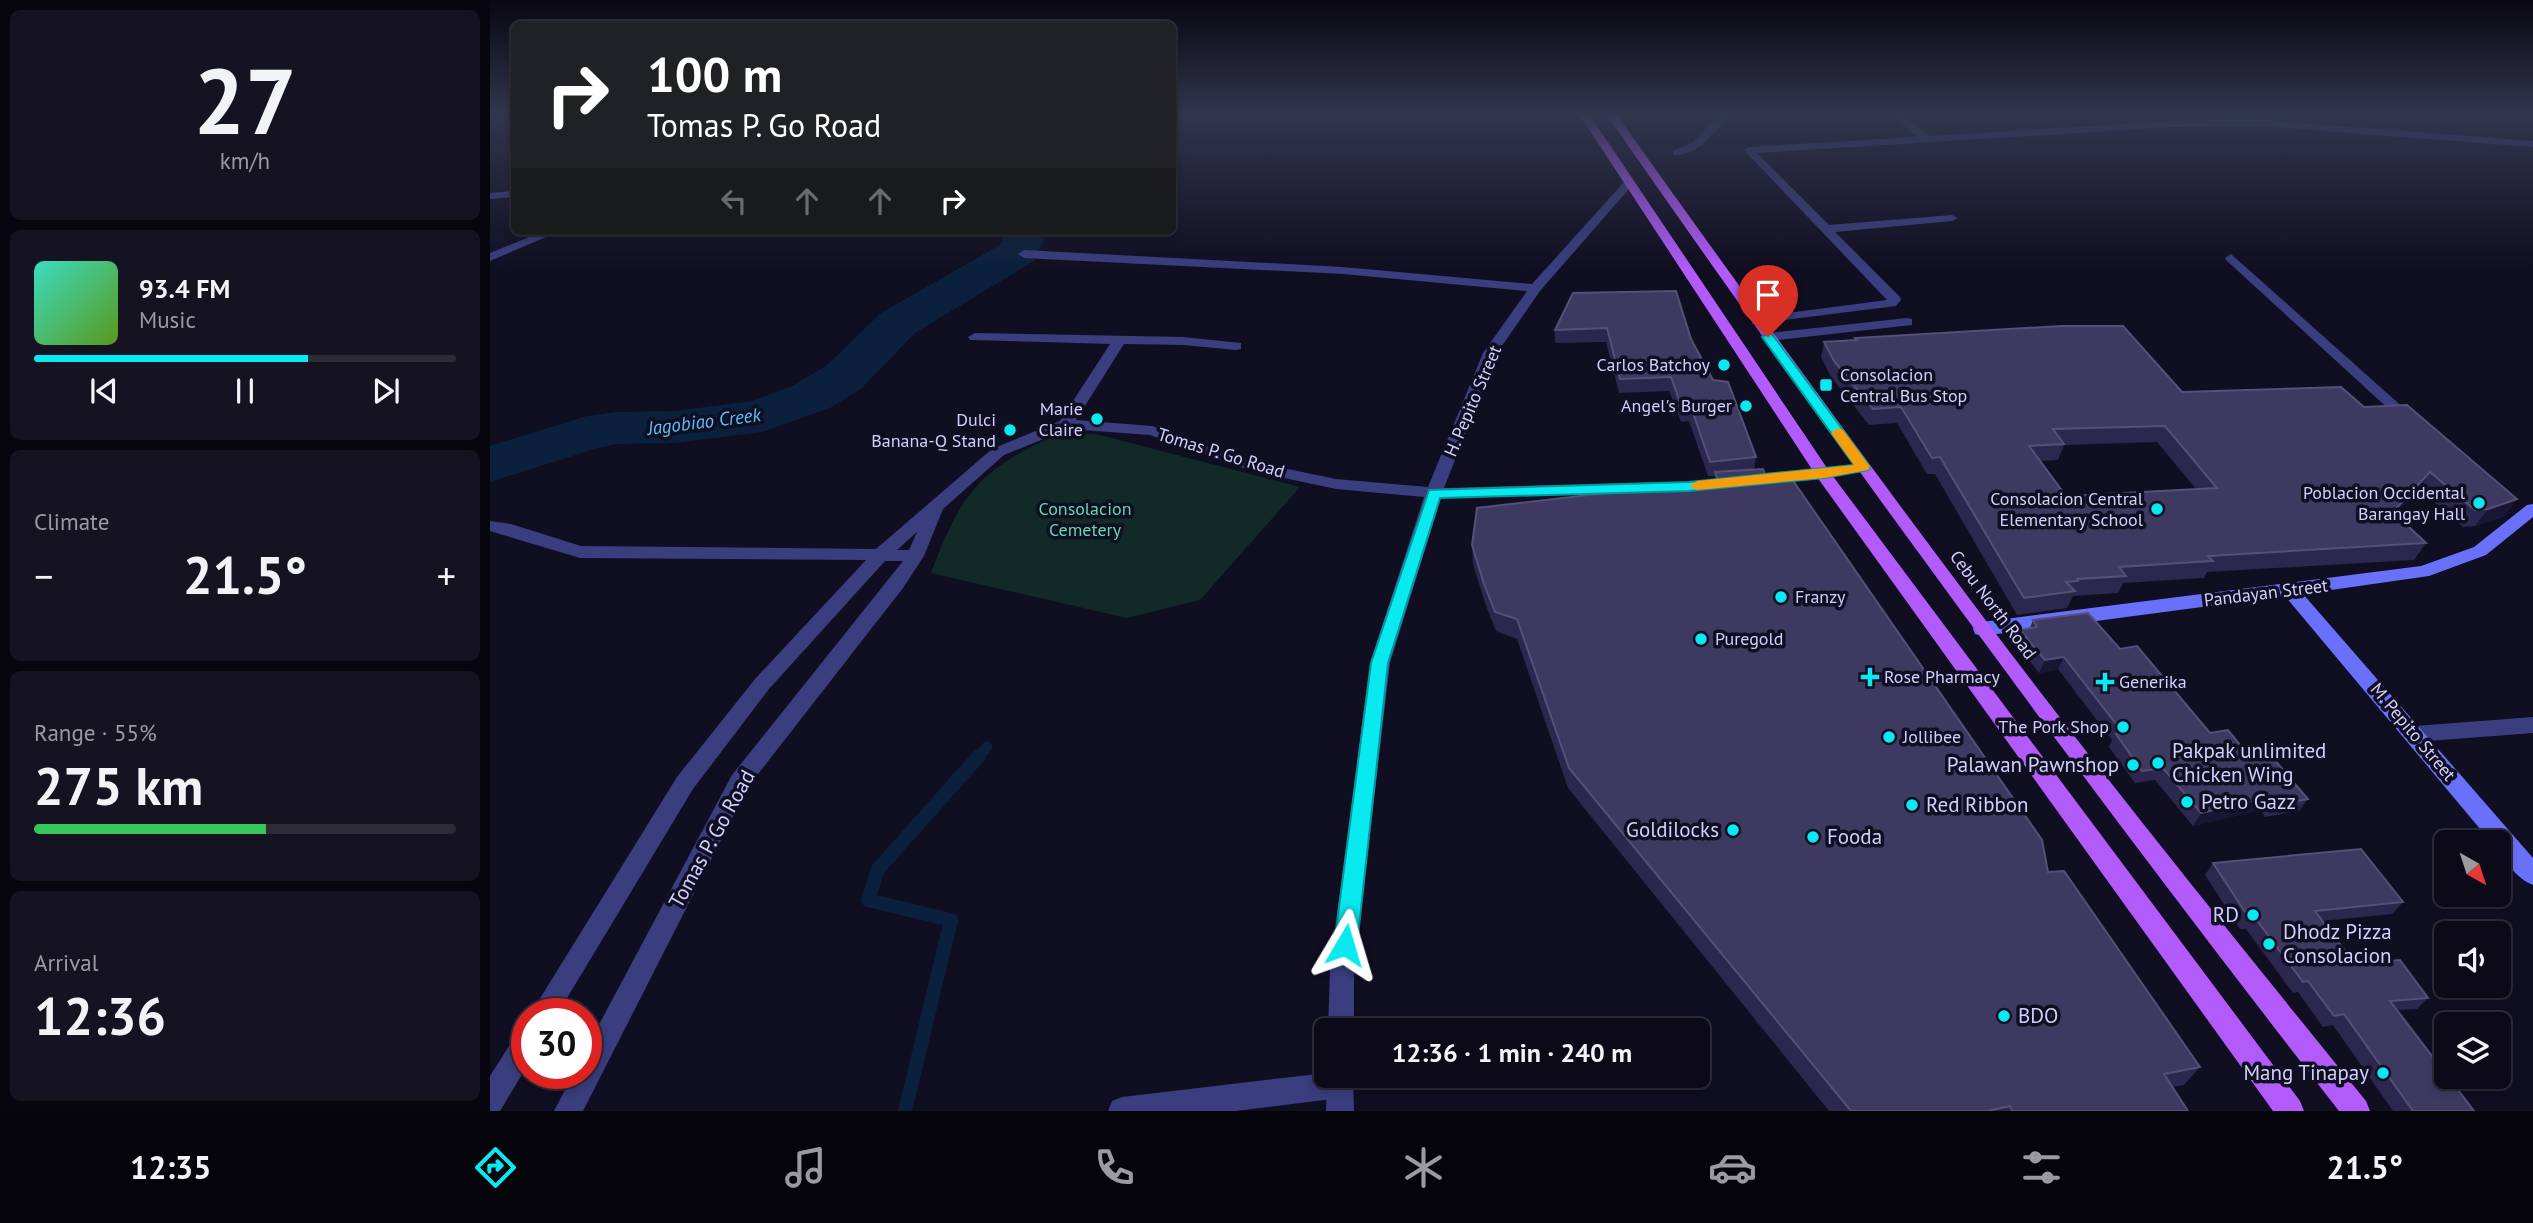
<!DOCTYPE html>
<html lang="en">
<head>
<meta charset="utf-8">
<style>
  body { margin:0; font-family:"PT Sans",sans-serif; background:#151322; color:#f1f3f6; height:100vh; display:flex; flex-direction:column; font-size:26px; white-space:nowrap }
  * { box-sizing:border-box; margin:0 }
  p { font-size:23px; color:#9a9aa2 }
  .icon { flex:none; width:38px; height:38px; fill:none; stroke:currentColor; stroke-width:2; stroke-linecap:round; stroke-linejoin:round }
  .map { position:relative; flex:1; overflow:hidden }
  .drawer { display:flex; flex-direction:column; gap:10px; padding:10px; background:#07060e; width:490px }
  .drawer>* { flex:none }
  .guide { position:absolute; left:21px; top:21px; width:665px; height:214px; border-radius:10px; box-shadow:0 4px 10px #0003,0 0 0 2px #2c2b38; background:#202124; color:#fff; overflow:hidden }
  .needle { width:46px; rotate:141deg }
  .fabs { position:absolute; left:1944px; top:830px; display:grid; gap:14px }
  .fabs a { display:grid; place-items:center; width:77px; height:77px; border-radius:10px; background:#0c0a19; box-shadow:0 4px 10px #0003,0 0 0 2px #2c2b38; font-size:35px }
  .speed { position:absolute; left:21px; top:998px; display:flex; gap:14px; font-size:35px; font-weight:700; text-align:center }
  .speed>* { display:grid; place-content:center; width:91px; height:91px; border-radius:50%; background:#0c0a19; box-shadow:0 4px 10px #0003,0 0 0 2px #2c2b38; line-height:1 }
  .speed .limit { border:10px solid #d22; background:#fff; color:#111 }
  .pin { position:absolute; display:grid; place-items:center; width:60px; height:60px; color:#fff; margin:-72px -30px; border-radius:50% 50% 50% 0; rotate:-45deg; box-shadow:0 0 7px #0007 }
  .pin .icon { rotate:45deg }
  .me { position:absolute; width:77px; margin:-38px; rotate:7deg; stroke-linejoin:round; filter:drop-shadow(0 0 5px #0008) }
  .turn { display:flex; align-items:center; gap:24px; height:147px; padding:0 21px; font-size:32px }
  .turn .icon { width:91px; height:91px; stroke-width:2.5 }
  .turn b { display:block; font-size:49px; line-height:60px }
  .lanes { display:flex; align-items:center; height:66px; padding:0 21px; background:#0003; justify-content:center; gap:35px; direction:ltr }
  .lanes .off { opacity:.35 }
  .big { font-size:52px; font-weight:700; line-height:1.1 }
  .drawer .tile { flex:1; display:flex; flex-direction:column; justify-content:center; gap:10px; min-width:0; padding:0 24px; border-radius:10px; background:#151322 }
  .drawer .dial { align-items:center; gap:0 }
  .dial b { font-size:91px; line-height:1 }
  .song { display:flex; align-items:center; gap:21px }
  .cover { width:84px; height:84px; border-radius:10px; background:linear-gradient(135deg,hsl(170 70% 55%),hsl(90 70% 35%)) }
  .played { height:7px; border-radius:4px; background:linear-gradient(90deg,#08eaf0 65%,#2c2b38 65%) }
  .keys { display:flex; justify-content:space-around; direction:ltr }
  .heat { display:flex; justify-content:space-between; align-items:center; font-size:38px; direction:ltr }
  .charge { height:10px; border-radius:5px; background:linear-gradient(90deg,#34c759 55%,#2c2b38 0) }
  .trip { position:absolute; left:824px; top:1018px; width:396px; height:70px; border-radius:10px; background:#0c0a19; box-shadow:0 4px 10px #0003,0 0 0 2px #2c2b38; font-weight:700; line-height:70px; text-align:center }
  .menu { display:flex; height:112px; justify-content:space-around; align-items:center; background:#05040a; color:#9a9aa2 }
  .menu .icon { width:49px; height:49px }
  .menu .on { color:#08eaf0 }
  .menu b { font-size:32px; color:#f1f3f6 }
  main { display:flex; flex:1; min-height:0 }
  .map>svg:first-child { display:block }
</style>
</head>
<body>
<main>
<section class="drawer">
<div class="tile dial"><b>27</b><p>km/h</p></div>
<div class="tile">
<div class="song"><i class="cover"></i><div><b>93.4 FM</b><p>Music</p></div></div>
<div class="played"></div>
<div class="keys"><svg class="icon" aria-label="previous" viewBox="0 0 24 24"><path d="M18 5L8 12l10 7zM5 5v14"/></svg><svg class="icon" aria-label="pause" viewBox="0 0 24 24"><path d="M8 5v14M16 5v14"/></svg><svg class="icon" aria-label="next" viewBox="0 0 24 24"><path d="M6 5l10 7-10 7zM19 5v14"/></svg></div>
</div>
<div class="tile"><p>Climate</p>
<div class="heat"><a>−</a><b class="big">21.5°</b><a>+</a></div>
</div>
<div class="tile"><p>Range · 55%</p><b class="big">275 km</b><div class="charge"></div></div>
<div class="tile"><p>Arrival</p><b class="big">12:36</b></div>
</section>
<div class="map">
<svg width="2043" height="1111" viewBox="0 0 2043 1111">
  <rect width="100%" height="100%" fill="#100e21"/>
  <path fill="#112a28" d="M 573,432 L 606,434 L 810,487 L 710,600 L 637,618 L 441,573 C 472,490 491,468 573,432 Z"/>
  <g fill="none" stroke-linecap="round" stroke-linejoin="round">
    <path stroke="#0b203c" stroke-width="11" d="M 487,758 L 497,747"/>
    <path stroke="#0b203c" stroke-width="14" d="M 415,1111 L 461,920 L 378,900 L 388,869 L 489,756"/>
    <path fill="#0b203c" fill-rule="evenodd" d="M 516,231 L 558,231 L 544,261 L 425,333 L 372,388 L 340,408 L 272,432 L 185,443 L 126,444 L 108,448 L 0,482 L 0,446 L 97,416 L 126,412 L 185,411 L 262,401 L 302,386 L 336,366 L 391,313 L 510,245 Z"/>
    <path fill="#3a3d7e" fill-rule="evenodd" d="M 1230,114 L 1239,116 C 1225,132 1207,157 1183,155 L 1183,151 L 1202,143 Z
      M 1417,318 L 1422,319 L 1422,325 L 1278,341 L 1271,337 L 1278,333 Z
      M 836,1073 L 836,1076 L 860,1076 L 863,1085 L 860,1095 L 850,1098 L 746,1111 L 618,1111 L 622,1101 L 632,1097 Z"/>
    <path fill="#3a3d7e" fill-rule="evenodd" d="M 1400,114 L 1412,114 L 1440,136 L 1681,121 L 1771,120 L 2043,141 L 2043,147 L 1771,126 L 1681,127 L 1267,153 L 1339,225 L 1462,215 L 1468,218 L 1462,221 L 1345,232 L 1410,297 L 1411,300 L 1406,306 L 1262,324 L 1262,318 L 1267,317 L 1397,300 L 1254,150 L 1259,147 L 1428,137 Z
      M 1136,180 L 1145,182 L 1050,291 L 1007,353 L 954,488 L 1180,482 L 1188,487 L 1180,492 L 951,498 L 900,663 L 864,970 L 864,1031 L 838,1031 L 840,970 L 880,663 L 934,497 L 846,489 L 761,471 L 660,435 L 578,429 L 514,455 L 453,509 L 434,556 L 413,588 L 258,787 L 93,1111 L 64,1111 L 84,1073 L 96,1073 L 96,1049 L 242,775 L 413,561 L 395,561 L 279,689 L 203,789 L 68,1013 L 41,1013 L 187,777 L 265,679 L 376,560 L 90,558 L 0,531 L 0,521 L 21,524 L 91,546 L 386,549 L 502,449 L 570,421 L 620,344 L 480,340 L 478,337 L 485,333 L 693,337 L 751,343 L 751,349 L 746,350 L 693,345 L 634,344 L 586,420 L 662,426 L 765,462 L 846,479 L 938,487 L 993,353 L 1037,291 L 853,274 L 534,258 L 528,254 L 534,250 L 853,267 L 1042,284 ZM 427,532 L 419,550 L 407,550 Z
      M 24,191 L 24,197 L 0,199 L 0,193 Z
      M 54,231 L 70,231 L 0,261 L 0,253 Z
      M 1741,254 L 1925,418 L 1928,421 L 1925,424 L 1915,424 L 1737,261 L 1735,258 Z
      M 1373,463 L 1379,465 L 1381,468 L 1379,471 L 1278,484 L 1270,479 L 1278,474 Z
      M 2043,717 L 2043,733 L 1925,742 L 1918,740 L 1915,734 L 1918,728 L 1925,726 Z
      M 37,1028 L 37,1066 L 10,1111 L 0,1111 L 0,1076 L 28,1032 Z
      M 837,1076 L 863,1076 L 864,1111 L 836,1111 Z"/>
    <path fill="#6970fa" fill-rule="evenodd" d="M 2043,504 L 2043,517 L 1996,555 L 1939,576 L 1813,594 L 2043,858 L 2043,885 C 2028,880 2009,857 2009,842 L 2001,842 L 1795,596 L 1492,636 L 1485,634 L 1483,629 L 1485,624 L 1492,622 L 1931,566 L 1984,547 L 2037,505 Z"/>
    <path fill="#b25afa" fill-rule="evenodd" d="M 1089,114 L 1099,114 L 1339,471 L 1810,1101 L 1814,1111 L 1783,1111 L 1327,477 Z
      M 1116,114 L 1126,114 C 1248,285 1371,455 1497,622 C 1620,785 1748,943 1876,1101 L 1880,1111 L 1849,1111 C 1595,785 1352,453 1116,114 Z"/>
  </g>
  <path fill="#2b274e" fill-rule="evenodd" d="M 1083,293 L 1201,339 L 1266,457 L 1264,470 L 1275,474 L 1558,872 L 1710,1067 L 1694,1085 L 1682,1087 L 1698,1111 L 1339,1111 L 1078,788 L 1027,639 L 1006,631 L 995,603 L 983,564 L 982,545 L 1224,480 L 1225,476 L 1218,476 L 1199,421 L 1191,422 L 1179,391 L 1129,393 L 1116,342 L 1065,343 L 1065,330 Z
    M 1365,338 L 1692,392 L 1874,407 L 2015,516 L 1985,526 L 1973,527 L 1929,489 L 1905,514 L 1936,543 L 1924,560 L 1717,572 L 1714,578 L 1633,583 L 1628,593 L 1583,596 L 1577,608 L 1527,615 L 1445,474 L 1437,474 L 1407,423 L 1379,425 L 1341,377 L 1331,357 L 1334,342 L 1364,341 ZM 1667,442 L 1706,489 L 1576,496 L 1550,461 L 1568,460 L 1574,445 Z
    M 1543,620 L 1630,649 L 1720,733 L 1818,799 L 1809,811 L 1775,817 L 1770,810 L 1703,826 L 1665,780 L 1645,783 L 1619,747 L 1622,740 L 1568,669 L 1549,673 L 1525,642 L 1530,630 L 1540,628 Z
    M 1723,863 L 1913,902 L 1902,914 L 1832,921 L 1865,964 L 1938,998 L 1927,1009 L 1907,1010 L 1984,1111 L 1903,1111 L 1843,1025 L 1833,1027 L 1808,992 L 1803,993 L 1756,929 L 1750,929 L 1715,875 Z"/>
  <path fill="#191534" d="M 1940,472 L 1929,489 L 1892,529 L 1903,512 Z
    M 2027,499 L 2015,516 L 1985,526 L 1998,509 Z
    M 1574,657 L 1568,669 L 1549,673 L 1555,660 Z
    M 1778,798 L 1770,810 L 1703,826 L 1711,813 Z"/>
  <path fill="#3d3961" stroke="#545079" stroke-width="2" fill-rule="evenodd" d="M 1186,291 L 1201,339 L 1223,380 L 1238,382 L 1266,457 L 1220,462 L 1201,407 L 1192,408 L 1181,377 L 1130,379 L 1117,328 L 1065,330 L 1083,293 Z
    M 1572,326 L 1633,326 L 1692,392 L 1851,387 L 1874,407 L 1917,405 L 2027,499 L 1998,509 L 1985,510 L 1940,472 L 1903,512 L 1936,543 L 1718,556 L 1723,561 L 1629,567 L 1636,576 L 1587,579 L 1588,581 L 1576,582 L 1585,591 L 1534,598 L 1450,457 L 1442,458 L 1411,407 L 1383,409 L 1344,361 L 1334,342 L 1367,340 L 1365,338 ZM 1675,426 L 1727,488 L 1576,496 L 1539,446 L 1574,444 L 1563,429 Z
    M 1273,469 L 1275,474 L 1297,472 L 1552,840 L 1558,872 L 1574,871 L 1710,1067 L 1674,1074 L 1698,1111 L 1522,1111 L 1520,1106 L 1498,1111 L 1361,1111 L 1079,768 L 1027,619 L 1005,612 L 994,584 L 982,545 L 987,508 L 1228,480 L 1225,472 Z
    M 1598,613 L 1630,649 L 1647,646 L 1720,733 L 1738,730 L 1763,761 L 1783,758 L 1818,799 L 1784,805 L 1778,798 L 1711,813 L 1673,768 L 1652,771 L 1626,734 L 1633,733 L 1574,657 L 1555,660 L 1530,630 L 1547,627 L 1543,620 Z
    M 1871,849 L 1913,902 L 1825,911 L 1865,964 L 1910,960 L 1938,998 L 1900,1001 L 1984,1111 L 1923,1111 L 1854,1014 L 1844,1016 L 1818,981 L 1813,982 L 1765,918 L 1759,918 L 1723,863 Z"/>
  <linearGradient id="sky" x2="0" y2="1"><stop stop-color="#090812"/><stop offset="0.42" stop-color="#31364e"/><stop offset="1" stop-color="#31364e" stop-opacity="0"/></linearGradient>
  <rect width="2043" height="270" fill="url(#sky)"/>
  <path fill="#08eaf0" stroke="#05989c" stroke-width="2" d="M 1278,333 L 1282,334 L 1378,464 L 1380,467 L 1378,470 L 1334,478 L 1199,491 L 950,498 L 898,663 L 867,945 L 863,952 L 855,955 L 848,952 L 844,945 L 881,663 L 939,490 L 1199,482 L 1364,465 L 1272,337 Z"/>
  <path fill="#f59e0b" d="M 1348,428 L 1353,430 L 1378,464 L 1380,467 L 1378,470 L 1334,478 L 1207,490 L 1199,486 L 1207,481 L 1364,465 L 1341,433 Z"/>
  <g fill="#08eaf0" stroke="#100e21" stroke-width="2.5">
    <circle cx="1234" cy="365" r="7"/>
    <rect x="1329" y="378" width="14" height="14" rx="3.5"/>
    <circle cx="1256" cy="406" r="7"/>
    <circle cx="607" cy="419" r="7"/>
    <circle cx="520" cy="430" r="7"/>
    <circle cx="1989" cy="503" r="7"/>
    <circle cx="1667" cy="509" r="7"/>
    <circle cx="1291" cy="597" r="7"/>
    <circle cx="1211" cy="639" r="7"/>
    <path d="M1376.5 666.5h7v7h7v7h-7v7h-7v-7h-7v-7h7z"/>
    <path d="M1611.5 671.5h7v7h7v7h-7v7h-7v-7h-7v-7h7z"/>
    <circle cx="1633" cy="727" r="7"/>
    <circle cx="1399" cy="737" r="7"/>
    <circle cx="1668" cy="763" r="7"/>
    <circle cx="1643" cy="765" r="7"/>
    <circle cx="1697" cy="802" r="7"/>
    <circle cx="1422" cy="805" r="7"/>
    <circle cx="1243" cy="830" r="7"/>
    <circle cx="1323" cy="837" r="7"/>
    <circle cx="1763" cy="915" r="7"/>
    <circle cx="1779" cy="944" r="7"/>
    <circle cx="1514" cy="1016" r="7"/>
    <circle cx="1893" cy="1073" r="7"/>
  </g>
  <g text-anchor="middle" stroke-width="7" stroke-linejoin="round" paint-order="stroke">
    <g font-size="18" fill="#d1cffd" stroke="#100e21" text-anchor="end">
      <text x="1220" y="371">Carlos Batchoy</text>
      <text x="1350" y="381" text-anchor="start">Consolacion<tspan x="1350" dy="21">Central Bus Stop</tspan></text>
      <text x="1242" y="412">Angel's Burger</text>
      <text x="593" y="415">Marie<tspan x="593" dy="21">Claire</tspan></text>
      <text x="506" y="426">Dulci<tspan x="506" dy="21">Banana-Q Stand</tspan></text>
      <text x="1975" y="499">Poblacion Occidental<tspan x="1975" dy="21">Barangay Hall</tspan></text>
      <text x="1653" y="505">Consolacion Central<tspan x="1653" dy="21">Elementary School</tspan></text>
      <text x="1305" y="603" text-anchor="start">Franzy</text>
      <text x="1225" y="645" text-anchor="start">Puregold</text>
      <text x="1394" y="683" text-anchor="start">Rose Pharmacy</text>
      <text x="1629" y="688" text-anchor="start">Generika</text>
      <text x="1619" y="733">The Pork Shop</text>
      <text x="1413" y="743" text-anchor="start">Jollibee</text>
    </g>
    <g font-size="18" fill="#d1cffd" stroke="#100e21">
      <text transform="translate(983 401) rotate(-67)" y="6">H. Pepito Street</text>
      <text transform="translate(731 453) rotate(17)" y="6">Tomas P. Go Road</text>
      <text transform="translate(1776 593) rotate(-7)" y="6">Pandayan Street</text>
      <text transform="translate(1503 605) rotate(53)" y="6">Cebu North Road</text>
      <text transform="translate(1923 732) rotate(50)" y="6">M. Pepito Street</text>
    </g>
    <g font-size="18" fill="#5edbb2" stroke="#100e21">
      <text x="595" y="515">Consolacion<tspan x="595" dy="21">Cemetery</tspan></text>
    </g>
    <g font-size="19" font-style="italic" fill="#60befa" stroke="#100e21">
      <text transform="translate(214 421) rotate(-7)" y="7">Jagobiao Creek</text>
    </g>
    <g font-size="21" fill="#d1cffd" stroke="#100e21" text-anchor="start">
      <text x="1682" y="758">Pakpak unlimited<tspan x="1682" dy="24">Chicken Wing</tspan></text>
      <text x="1629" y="772" text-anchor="end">Palawan Pawnshop</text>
      <text x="1711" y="809">Petro Gazz</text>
      <text x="1436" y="812">Red Ribbon</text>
      <text x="1229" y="837" text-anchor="end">Goldilocks</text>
      <text x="1337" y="844">Fooda</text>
      <text x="1749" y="922" text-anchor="end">RD</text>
      <text x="1793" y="939">Dhodz Pizza<tspan x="1793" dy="24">Consolacion</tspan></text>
      <text x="1528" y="1023">BDO</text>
      <text x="1879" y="1080" text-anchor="end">Mang Tinapay</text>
    </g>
    <g font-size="21" fill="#d1cffd" stroke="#100e21">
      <text transform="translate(222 839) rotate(-61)" y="7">Tomas P. Go Road</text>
    </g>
  </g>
</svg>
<div class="fabs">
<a><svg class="needle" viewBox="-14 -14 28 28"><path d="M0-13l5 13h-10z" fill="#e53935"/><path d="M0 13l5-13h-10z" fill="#9a9aa2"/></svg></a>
<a><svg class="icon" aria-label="sound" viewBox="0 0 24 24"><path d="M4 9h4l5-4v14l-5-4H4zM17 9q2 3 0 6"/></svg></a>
<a><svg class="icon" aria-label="layers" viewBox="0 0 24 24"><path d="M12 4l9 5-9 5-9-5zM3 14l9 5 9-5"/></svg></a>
</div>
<div class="speed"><div class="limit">30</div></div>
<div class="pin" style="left:1278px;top:337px;background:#d93025"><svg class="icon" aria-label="arrive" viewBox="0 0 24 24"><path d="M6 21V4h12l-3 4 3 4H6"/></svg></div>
<svg class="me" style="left:855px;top:945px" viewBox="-20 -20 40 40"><path d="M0-17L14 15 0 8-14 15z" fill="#08eaf0" stroke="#fff" stroke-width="4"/></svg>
<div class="trip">12:36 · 1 min · 240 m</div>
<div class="guide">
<div class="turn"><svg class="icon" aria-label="right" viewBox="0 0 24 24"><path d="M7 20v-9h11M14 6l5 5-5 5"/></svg><div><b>100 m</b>Tomas P. Go Road</div></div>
<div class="lanes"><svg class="icon off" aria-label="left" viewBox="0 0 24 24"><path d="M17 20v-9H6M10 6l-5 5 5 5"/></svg><svg class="icon off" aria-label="ahead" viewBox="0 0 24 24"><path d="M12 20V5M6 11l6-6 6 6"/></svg><svg class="icon off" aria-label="ahead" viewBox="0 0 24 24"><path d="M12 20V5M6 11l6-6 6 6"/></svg><svg class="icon" aria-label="right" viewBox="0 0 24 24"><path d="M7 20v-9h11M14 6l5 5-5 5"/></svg></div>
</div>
</div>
</main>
<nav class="menu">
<b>12:35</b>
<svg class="icon on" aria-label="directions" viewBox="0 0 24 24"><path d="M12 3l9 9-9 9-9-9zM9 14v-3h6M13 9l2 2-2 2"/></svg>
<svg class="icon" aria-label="music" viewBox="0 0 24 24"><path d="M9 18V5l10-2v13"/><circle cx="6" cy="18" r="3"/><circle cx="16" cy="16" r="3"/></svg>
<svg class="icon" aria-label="phone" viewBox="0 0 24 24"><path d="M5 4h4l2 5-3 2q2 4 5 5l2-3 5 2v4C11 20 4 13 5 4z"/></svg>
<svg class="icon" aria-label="climate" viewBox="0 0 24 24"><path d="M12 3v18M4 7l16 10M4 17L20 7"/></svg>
<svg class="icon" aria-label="car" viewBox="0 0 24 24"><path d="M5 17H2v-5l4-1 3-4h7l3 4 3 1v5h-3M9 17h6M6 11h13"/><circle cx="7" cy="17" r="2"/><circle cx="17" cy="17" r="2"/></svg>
<svg class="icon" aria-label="filters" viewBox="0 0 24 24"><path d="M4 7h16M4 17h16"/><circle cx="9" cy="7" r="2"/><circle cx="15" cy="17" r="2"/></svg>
<b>21.5°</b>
</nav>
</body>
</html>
